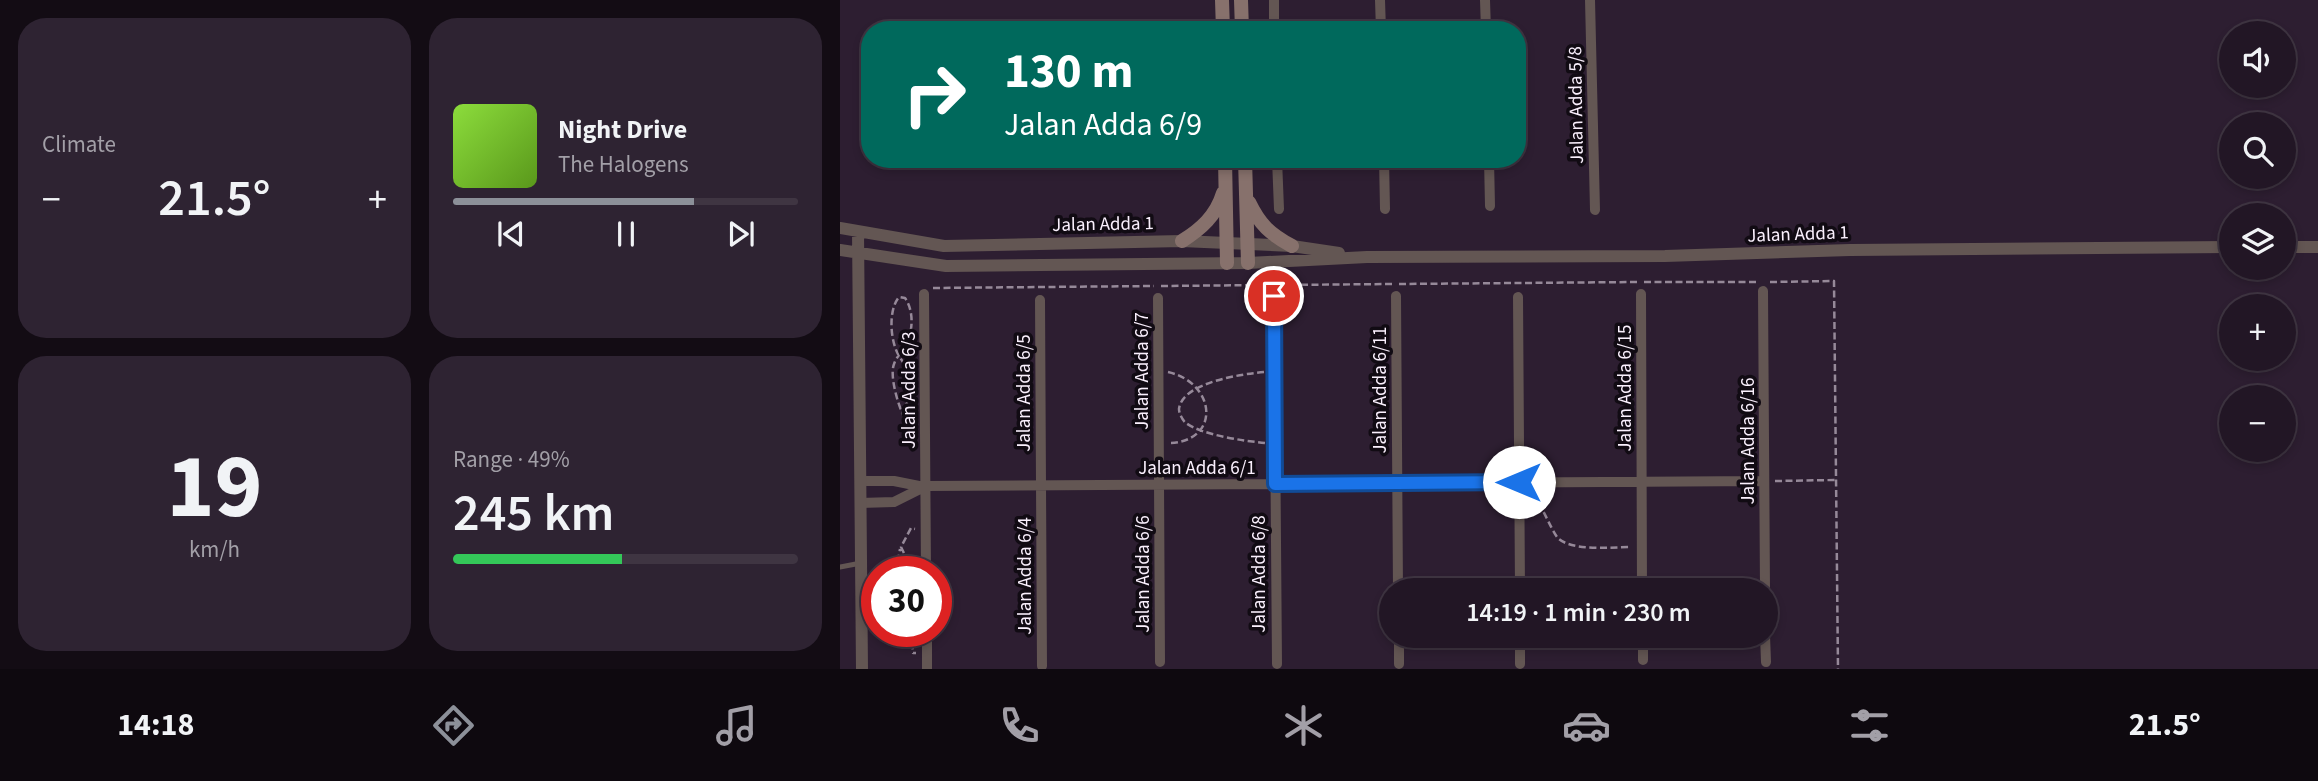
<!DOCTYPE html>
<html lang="en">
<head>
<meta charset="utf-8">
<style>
  body { margin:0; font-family:"Source Sans 3",sans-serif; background:#2e2332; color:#f1f3f6; height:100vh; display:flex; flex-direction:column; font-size:26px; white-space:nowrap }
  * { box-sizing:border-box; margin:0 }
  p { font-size:23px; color:#a29fa7 }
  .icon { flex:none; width:38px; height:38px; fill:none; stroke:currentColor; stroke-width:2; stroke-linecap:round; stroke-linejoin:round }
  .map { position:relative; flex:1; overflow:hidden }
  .drawer { display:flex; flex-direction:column; gap:18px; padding:18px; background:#130c14; width:840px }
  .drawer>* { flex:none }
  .guide { position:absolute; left:21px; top:21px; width:665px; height:147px; border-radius:28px; box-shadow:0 4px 10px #0003,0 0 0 2px #3f3542; background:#00695c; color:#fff; overflow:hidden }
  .buttons { position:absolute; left:1379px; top:21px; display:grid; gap:14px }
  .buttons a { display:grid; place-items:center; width:77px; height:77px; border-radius:50%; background:#221625; box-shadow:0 4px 10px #0003,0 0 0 2px #3f3542; font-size:35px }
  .speed { position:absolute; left:21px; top:556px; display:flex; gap:14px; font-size:35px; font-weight:700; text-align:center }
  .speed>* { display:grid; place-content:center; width:91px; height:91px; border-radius:50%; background:#221625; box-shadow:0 4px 10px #0003,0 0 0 2px #3f3542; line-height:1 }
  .speed .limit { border:10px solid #d22; background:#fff; color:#111 }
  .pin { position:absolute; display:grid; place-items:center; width:60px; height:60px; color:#fff; margin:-30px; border:4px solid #fff; border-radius:50%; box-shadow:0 2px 7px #0007 }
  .me { position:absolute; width:77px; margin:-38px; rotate:270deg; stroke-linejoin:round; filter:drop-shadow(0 0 5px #0008) }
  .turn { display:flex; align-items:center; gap:24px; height:147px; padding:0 28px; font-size:32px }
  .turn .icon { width:91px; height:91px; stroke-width:2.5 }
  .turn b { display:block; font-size:49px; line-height:60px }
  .big { font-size:52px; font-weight:600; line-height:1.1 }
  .drawer .tile { flex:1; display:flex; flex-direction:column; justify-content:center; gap:10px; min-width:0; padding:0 24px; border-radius:28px; background:#2e2332 }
  .drawer .dial { align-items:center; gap:0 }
  .dial b { font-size:91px; line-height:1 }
  .song { display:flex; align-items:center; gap:21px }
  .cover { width:84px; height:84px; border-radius:10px; background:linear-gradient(135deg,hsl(90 70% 55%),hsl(90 70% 35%)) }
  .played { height:7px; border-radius:4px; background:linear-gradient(90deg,#8c9099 70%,#3f3542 70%) }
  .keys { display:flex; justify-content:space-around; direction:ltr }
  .heat { display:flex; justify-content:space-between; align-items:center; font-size:38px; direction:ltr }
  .charge { height:10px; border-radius:5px; background:linear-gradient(90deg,#34c759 49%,#3f3542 0) }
  .drawer .tiles { flex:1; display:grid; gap:18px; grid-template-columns:repeat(2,1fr) }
  .trip { position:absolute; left:539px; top:578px; width:399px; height:70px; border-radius:35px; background:#221625; box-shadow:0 4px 10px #0003,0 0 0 2px #3f3542; font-weight:600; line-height:70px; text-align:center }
  .menu { display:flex; height:112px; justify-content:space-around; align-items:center; background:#0e090f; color:#a29fa7 }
  .menu .icon { width:49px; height:49px }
  .menu .active { color:#8c9099 }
  .menu b { font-size:32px; color:#f1f3f6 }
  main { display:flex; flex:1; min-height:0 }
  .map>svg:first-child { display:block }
</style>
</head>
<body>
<main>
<section class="drawer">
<div class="tiles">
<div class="tile"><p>Climate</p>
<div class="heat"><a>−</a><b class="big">21.5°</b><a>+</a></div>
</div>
<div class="tile">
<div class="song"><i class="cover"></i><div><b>Night Drive</b><p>The Halogens</p></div></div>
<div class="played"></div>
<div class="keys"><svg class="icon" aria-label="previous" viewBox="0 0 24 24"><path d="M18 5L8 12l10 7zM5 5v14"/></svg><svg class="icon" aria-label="pause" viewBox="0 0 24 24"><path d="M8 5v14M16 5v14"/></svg><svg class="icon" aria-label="next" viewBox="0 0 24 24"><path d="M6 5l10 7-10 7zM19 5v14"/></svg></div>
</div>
<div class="tile dial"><b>19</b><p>km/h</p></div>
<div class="tile"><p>Range · 49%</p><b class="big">245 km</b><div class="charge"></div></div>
</div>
</section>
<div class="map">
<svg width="1478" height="669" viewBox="0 0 1478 669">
  <rect width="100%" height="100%" fill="#2d1e31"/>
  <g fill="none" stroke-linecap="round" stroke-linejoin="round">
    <path stroke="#968999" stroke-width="2.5" stroke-dasharray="7 3.5" stroke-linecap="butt" d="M 804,282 L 916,282
      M 930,282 L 994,281 L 998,669
      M 559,284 L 797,282
      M 440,285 L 552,284
      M 321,286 L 430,285
      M 93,288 L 314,286
      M 328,372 C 376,383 381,440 331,443
      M 424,372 C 403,374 342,382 339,409 C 339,413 342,420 346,423 C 362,435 404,441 425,443
      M 62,414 C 67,404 72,393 71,381 C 70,371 64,364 59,356 C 50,341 48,310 59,297 L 65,298 C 75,312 73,336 63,350 C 60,354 56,358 54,364 C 48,380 64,424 74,435
      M 935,481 L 995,480
      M 693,494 C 702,506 710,527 717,537 C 730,552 773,547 791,547
      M 56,572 L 60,549
      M 73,572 L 61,547 L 71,528 L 75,529
      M 71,632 L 73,653 L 76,653"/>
    <path stroke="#635653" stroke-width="5" d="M 0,567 L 21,563"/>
    <path stroke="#635653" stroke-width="10" d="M 434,0 L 434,30
      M 540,0 L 541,30
      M 645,0 L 646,30
      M 750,0 L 755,210
      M 437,159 L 439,209
      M 544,159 L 545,209
      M 649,159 L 650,206
      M 923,291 L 925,590
      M 84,294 L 86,572
      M 801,294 L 802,590
      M 434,296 L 437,664
      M 556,296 L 558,590
      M 678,297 L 680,590
      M 318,298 L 320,662
      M 200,300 L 202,666
      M 20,481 L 54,481 L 84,487
      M 20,503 L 54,502 L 86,486 L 924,481
      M 87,632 L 87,669
      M 559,635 L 559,664
      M 680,635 L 680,664
      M 803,635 L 803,660
      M 925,635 L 926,662"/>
    <path stroke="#635653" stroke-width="12" d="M 0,228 L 104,246 L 342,241 L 452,246 L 499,253
      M 18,232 L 22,669
      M 1444,247 L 1478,247
      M 0,250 L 106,266 L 408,263 L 527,257 L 825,256 L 1010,250 L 1391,247"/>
    <path stroke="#87716c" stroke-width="14" d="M 382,0 L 383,30
      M 401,0 L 402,30
      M 385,159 L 387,263
      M 405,159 L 408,263
      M 409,202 C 420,225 430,234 452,246
      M 342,241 C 361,229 376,216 383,193"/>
  </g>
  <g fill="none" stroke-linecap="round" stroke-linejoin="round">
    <g stroke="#114b97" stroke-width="18">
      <path id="route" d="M 434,296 L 435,484 L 679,482"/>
    </g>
    <use href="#route" stroke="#1a73e8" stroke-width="12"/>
  </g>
  <g text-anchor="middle" stroke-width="7" stroke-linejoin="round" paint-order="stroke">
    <g font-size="19" fill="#faf0fd" stroke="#110b13">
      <text transform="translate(735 105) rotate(-91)" y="7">Jalan Adda 5/8</text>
      <text transform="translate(263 223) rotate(-1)" y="7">Jalan Adda 1</text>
      <text transform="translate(958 233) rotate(-2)" y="7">Jalan Adda 1</text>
      <text transform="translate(301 371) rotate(-90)" y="7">Jalan Adda 6/7</text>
      <text transform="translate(784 388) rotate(-90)" y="7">Jalan Adda 6/15</text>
      <text transform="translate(68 390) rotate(-90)" y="7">Jalan Adda 6/3</text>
      <text transform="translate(539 390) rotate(-90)" y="7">Jalan Adda 6/11</text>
      <text transform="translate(183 393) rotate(-90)" y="7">Jalan Adda 6/5</text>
      <text transform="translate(907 441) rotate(-90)" y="7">Jalan Adda 6/16</text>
      <text x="357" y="474">Jalan Adda 6/1</text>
      <text transform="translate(302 574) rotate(-90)" y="7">Jalan Adda 6/6</text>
      <text transform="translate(418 574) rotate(-90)" y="7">Jalan Adda 6/8</text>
      <text transform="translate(184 576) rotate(-90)" y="7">Jalan Adda 6/4</text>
    </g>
  </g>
</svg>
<div class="buttons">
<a><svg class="icon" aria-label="sound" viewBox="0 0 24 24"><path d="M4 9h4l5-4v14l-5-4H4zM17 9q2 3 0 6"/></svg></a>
<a><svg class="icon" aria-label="search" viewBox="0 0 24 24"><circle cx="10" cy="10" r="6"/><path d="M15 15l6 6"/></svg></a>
<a><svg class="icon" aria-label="layers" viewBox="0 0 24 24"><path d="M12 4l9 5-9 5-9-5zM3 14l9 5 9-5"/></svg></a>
<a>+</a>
<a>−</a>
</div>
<div class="speed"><div class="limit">30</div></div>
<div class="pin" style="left:434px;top:296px;background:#d93025"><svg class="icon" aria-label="arrive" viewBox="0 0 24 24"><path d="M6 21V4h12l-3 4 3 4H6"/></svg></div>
<svg class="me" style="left:679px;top:482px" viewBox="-20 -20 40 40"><circle r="19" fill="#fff"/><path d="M0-13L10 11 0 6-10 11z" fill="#1a73e8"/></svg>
<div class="trip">14:19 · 1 min · 230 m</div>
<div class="guide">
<div class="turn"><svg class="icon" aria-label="right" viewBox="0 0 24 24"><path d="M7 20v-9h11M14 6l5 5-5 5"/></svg><div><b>130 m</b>Jalan Adda 6/9</div></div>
</div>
</div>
</main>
<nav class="menu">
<b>14:18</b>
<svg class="icon active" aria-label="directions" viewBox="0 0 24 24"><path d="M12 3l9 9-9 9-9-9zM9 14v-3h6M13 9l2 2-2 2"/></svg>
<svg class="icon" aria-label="music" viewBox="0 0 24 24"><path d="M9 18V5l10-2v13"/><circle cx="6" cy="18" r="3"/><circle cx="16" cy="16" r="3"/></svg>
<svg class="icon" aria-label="phone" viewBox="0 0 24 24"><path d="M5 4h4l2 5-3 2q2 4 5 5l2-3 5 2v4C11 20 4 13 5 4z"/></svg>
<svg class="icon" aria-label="climate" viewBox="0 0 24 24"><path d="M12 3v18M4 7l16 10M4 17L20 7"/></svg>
<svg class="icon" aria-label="car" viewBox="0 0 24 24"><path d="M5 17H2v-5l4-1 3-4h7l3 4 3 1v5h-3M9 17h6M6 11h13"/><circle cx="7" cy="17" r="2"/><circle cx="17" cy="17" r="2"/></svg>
<svg class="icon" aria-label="filters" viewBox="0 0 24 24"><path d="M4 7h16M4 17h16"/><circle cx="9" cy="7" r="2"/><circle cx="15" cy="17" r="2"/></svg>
<b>21.5°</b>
</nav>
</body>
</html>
